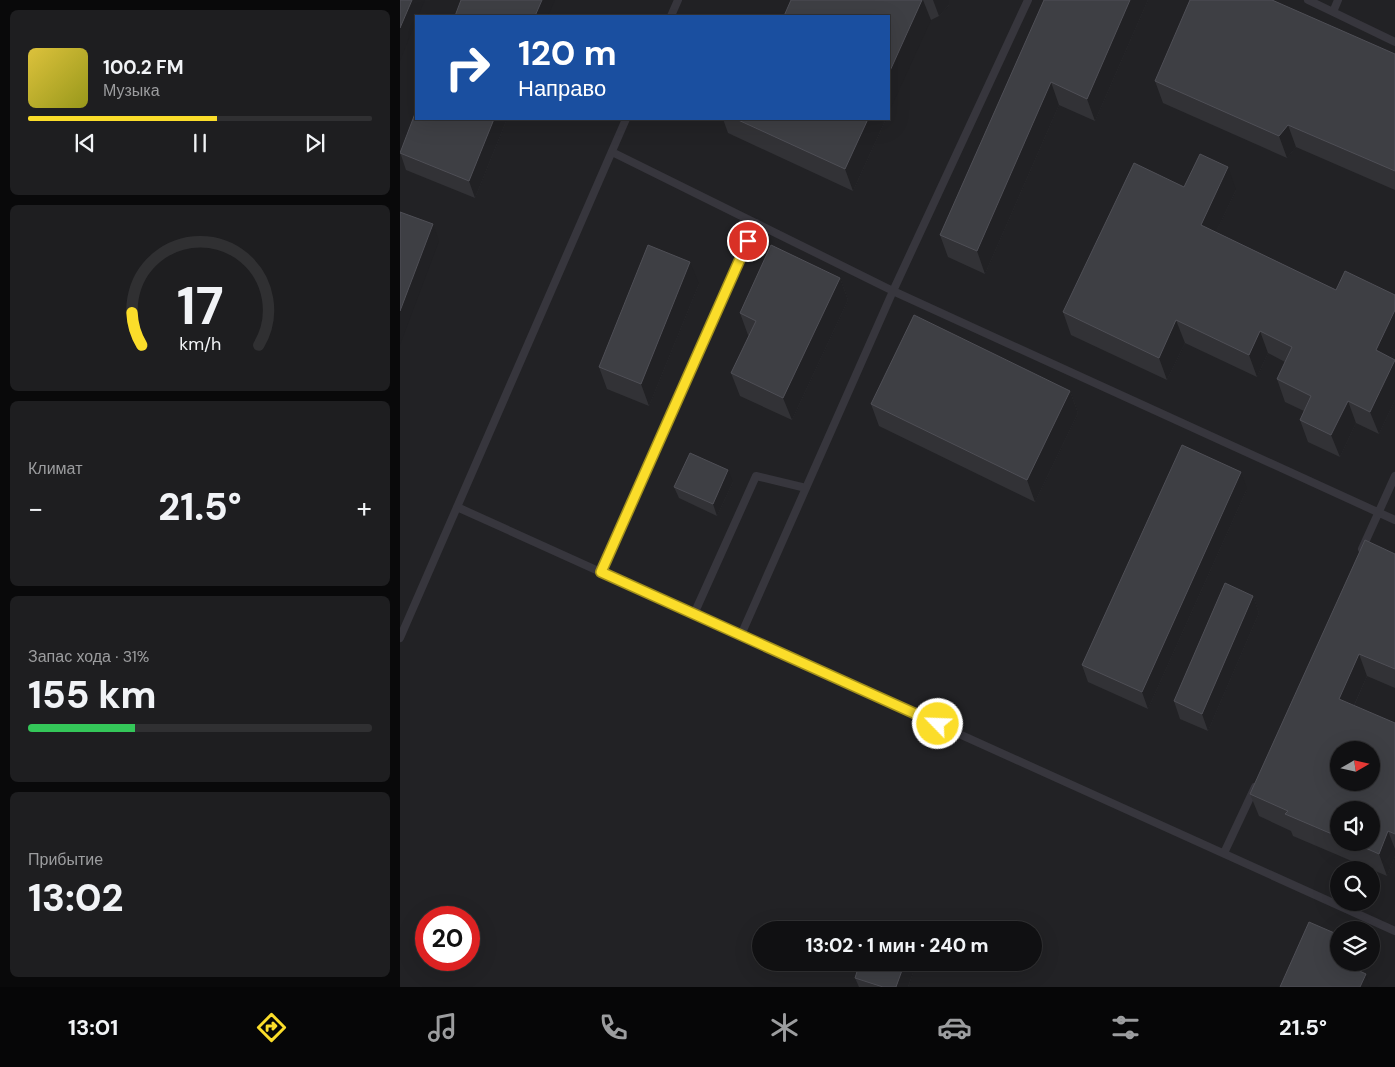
<!DOCTYPE html>
<html lang="ru">
<head>
<meta charset="utf-8">
<style>
  body { margin:0; font-family:"DM Sans",sans-serif; background:#1e1e20; color:#f1f3f6; height:100vh; display:flex; flex-direction:column; font-size:19px; white-space:nowrap }
  * { box-sizing:border-box; margin:0 }
  p { font-size:16px; color:#9c9d9f }
  .icon { flex:none; width:28px; height:28px; fill:none; stroke:currentColor; stroke-width:2; stroke-linecap:round; stroke-linejoin:round }
  .map { position:relative; flex:1; overflow:hidden }
  .panel { display:flex; flex-direction:column; gap:10px; padding:10px; background:#09090a; width:400px }
  .panel>* { flex:none }
  .hud { position:absolute; left:15px; top:15px; width:475px; height:105px; border-radius:0px; box-shadow:0 5px 20px #0002,0 0 0 1px #303032; background:#1a4fa0; color:#fff; overflow:hidden }
  .needle { width:32px; rotate:81deg }
  .controls { position:absolute; left:930px; top:741px; display:grid; gap:10px }
  .controls a { display:grid; place-items:center; width:50px; height:50px; border-radius:50%; background:#101012; box-shadow:0 5px 20px #0002,0 0 0 1px #303032; font-size:25px }
  .speed { position:absolute; left:15px; top:906px; display:flex; gap:10px; font-size:25px; font-weight:700; text-align:center }
  .speed>* { display:grid; place-content:center; width:65px; height:65px; border-radius:50%; background:#101012; box-shadow:0 5px 20px #0002,0 0 0 1px #303032; line-height:1 }
  .speed .limit { border:8px solid #d22; background:#fff; color:#111 }
  .pin { position:absolute; display:grid; place-items:center; width:42px; height:42px; color:#fff; margin:-21px; border:2px solid #fff; border-radius:50%; box-shadow:0 1px 5px #0007 }
  .me { position:absolute; width:55px; margin:-28px; rotate:294deg; stroke-linejoin:round; filter:drop-shadow(0 0 4px #0008) }
  .turn { display:flex; align-items:center; gap:18px; height:105px; padding:0 20px; font-size:22px }
  .turn .icon { width:65px; height:65px; stroke-width:2.5 }
  .turn b { display:block; font-size:35px; line-height:42px }
  .big { font-size:38px; font-weight:800; line-height:1.1 }
  .panel .card { flex:1; display:flex; flex-direction:column; justify-content:center; gap:8px; min-width:0; padding:0 18px; border-radius:8px; background:#1e1e20 }
  .panel .dial { align-items:center; gap:0 }
  .dial svg { height:130px; overflow:visible; fill:none; stroke:#303032; stroke-width:7; stroke-linecap:round; text-anchor:middle }
  .dial text { fill:#f1f3f6; stroke:none }
  .song { display:flex; align-items:center; gap:15px }
  .cover { width:60px; height:60px; border-radius:8px; background:linear-gradient(135deg,hsl(50 70% 55%),hsl(60 70% 35%)) }
  .played { height:5px; border-radius:2px; background:linear-gradient(90deg,#fbdd2a 55%,#303032 55%) }
  .keys { display:flex; justify-content:space-around; direction:ltr }
  .heat { display:flex; justify-content:space-between; align-items:center; font-size:28px; direction:ltr }
  .charge { height:8px; border-radius:4px; background:linear-gradient(90deg,#34c759 31%,#303032 0) }
  .trip { position:absolute; left:352px; top:921px; width:290px; height:50px; border-radius:25px; background:#101012; box-shadow:0 5px 20px #0002,0 0 0 1px #303032; font-weight:800; line-height:50px; text-align:center }
  .tabs { display:flex; height:80px; justify-content:space-around; align-items:center; background:#060607; color:#9c9d9f }
  .tabs .icon { width:35px; height:35px }
  .tabs .active { color:#fbdd2a }
  .tabs b { font-size:22px; color:#f1f3f6 }
  main { display:flex; flex:1; min-height:0 }
  .map>svg:first-child { display:block }
</style>
</head>
<body>
<main>
<section class="panel">
<div class="card">
<div class="song"><i class="cover"></i><div><b>100.2 FM</b><p>Музыка</p></div></div>
<div class="played"></div>
<div class="keys"><svg class="icon" aria-label="previous" viewBox="0 0 24 24"><path d="M18 5L8 12l10 7zM5 5v14"/></svg><svg class="icon" aria-label="pause" viewBox="0 0 24 24"><path d="M8 5v14M16 5v14"/></svg><svg class="icon" aria-label="next" viewBox="0 0 24 24"><path d="M6 5l10 7-10 7zM19 5v14"/></svg></div>
</div>
<div class="card dial"><svg viewBox="0 0 100 80">
<path d="M14 69A42 42 0 1 1 86 69"/>
<path d="M14 69A42 42 0 0 1 8 49" stroke="#fbdd2a"/>
<text x="50" y="56" font-size="32" font-weight="700">17</text>
<text x="50" y="72" font-size="11">km/h</text>
</svg></div>
<div class="card"><p>Климат</p>
<div class="heat"><a>−</a><b class="big">21.5°</b><a>+</a></div>
</div>
<div class="card"><p>Запас хода · 31%</p><b class="big">155 km</b><div class="charge"></div></div>
<div class="card"><p>Прибытие</p><b class="big">13:02</b></div>
</section>
<div class="map">
<svg width="995" height="987" viewBox="0 0 995 987">
  <rect width="100%" height="100%" fill="#161618"/>
  <path fill="#222225" fill-rule="evenodd" d="M 0,0 L 995,0 L 995,987 L 0,987 ZM 16,16 L 489,16 L 489,119 L 16,119 ZM 939,750 L 971,750 L 971,782 L 939,782 ZM 939,810 L 971,810 L 971,842 L 939,842 ZM 939,870 L 971,870 L 971,902 L 939,902 ZM 26,918 L 69,918 L 69,960 L 26,960 ZM 361,930 L 634,930 L 634,962 L 361,962 ZM 939,930 L 971,930 L 971,962 L 939,962 Z"/>
  <g fill="none" stroke-linecap="round" stroke-linejoin="round">
    <path stroke="#37363d" stroke-width="8" d="M 628,0 L 493,291 L 995,520
      M 908,0 L 933,12 L 938,0
      M 933,12 L 995,42
      M 271,16 L 278,0
      M 212,152 L 493,291 L 341,635
      M 57,507 L 995,931
      M 962,549 L 995,476
      M 201,572 L 356,223
      M 294,614 L 356,476 L 406,488
      M 0,638 L 226,119
      M 824,853 L 855,787"/>
  </g>
  <path fill="#323236" fill-rule="evenodd" d="M 391,0 L 549,0 L 549,5 L 539,16 L 531,20 Z
    M 644,0 L 748,0 L 695,121 L 659,105 L 585,274 L 548,257 L 540,235 Z
    M 995,54 L 995,190 L 896,147 L 887,158 L 763,103 L 755,81 Z
    M 16,119 L 107,119 L 75,198 L 6,170 L 0,152 Z
    M 323,119 L 486,119 L 453,191 L 328,133 Z
    M 784,187 L 836,190 L 816,232 L 936,290 L 995,295 L 995,349 L 991,358 L 995,360 L 995,400 L 979,434 L 956,423 L 940,457 L 908,442 L 900,420 L 904,411 L 885,402 L 877,379 L 885,362 L 868,353 L 857,377 L 785,343 L 767,380 L 671,335 L 663,312 Z
    M 440,278 L 448,300 L 392,420 L 340,396 L 331,373 L 349,336 L 348,335 L 340,313 Z
    M 299,284 L 249,406 L 207,389 L 199,367 Z
    M 670,391 L 678,413 L 635,502 L 479,426 L 471,404 Z
    M 333,482 L 317,516 L 279,498 L 274,487 Z
    M 847,489 L 748,709 L 688,682 L 682,665 Z
    M 995,554 L 995,688 L 967,676 L 954,706 L 995,723 L 995,856 L 987,876 L 893,836 L 891,831 L 859,816 L 850,794 ZM 939,810 L 971,842 L 939,842 Z
    M 853,596 L 859,613 L 808,731 L 780,719 L 774,701 Z
    M 460,962 L 515,962 L 516,964 L 508,987 L 459,987 L 455,978 Z"/>
  <path fill="#212124" d="M 12,0 L 25,0 L 18,16 L 16,16 L 16,21 L 0,61 L 0,28 Z
    M 142,0 L 155,0 L 148,16 L 135,16 Z
    M 522,0 L 523,0 L 531,20 L 489,112 L 489,73 Z
    M 533,0 L 549,0 L 549,5 L 539,16 Z
    M 730,0 L 748,0 L 695,121 L 687,99 Z
    M 651,82 L 659,105 L 585,274 L 577,251 Z
    M 94,119 L 107,119 L 75,198 L 69,181 Z
    M 468,119 L 486,119 L 453,191 L 445,169 Z
    M 888,125 L 896,147 L 887,158 L 879,136 Z
    M 828,167 L 836,190 L 809,247 L 801,225 Z
    M 33,224 L 39,241 L 0,345 L 0,311 Z
    M 290,262 L 299,284 L 249,406 L 241,384 Z
    M 440,278 L 448,300 L 392,420 L 383,398 Z
    M 995,310 L 995,349 L 984,373 L 976,350 Z
    M 776,320 L 785,343 L 767,380 L 759,358 Z
    M 860,331 L 868,353 L 857,377 L 849,355 Z
    M 995,360 L 995,400 L 979,434 L 970,412 Z
    M 670,391 L 678,413 L 635,502 L 627,480 Z
    M 948,401 L 956,423 L 940,457 L 931,435 Z
    M 328,470 L 333,482 L 317,516 L 313,504 Z
    M 841,472 L 847,489 L 748,709 L 742,692 Z
    M 853,596 L 859,613 L 808,731 L 802,714 Z
    M 959,654 L 967,676 L 947,721 L 939,699 Z
    M 988,831 L 995,849 L 995,856 L 987,876 L 979,854 Z
    M 505,962 L 515,962 L 516,964 L 508,987 L 496,987 Z
    M 943,962 L 960,962 L 960,963 L 950,986 L 942,963 Z
    M 966,974 L 970,987 L 960,987 Z"/>
  <path fill="#3e3f44" stroke="#4f4f56" fill-rule="evenodd" d="M 0,0 L 12,0 L 0,28 Z
    M 61,0 L 142,0 L 135,16 L 55,16 Z
    M 391,0 L 522,0 L 489,73 L 489,16 L 384,16 Z
    M 644,0 L 730,0 L 687,99 L 651,82 L 577,251 L 540,235 Z
    M 790,0 L 872,0 L 995,54 L 995,171 L 888,125 L 879,136 L 755,81 Z
    M 16,111 L 16,119 L 94,119 L 69,181 L 0,153 Z
    M 336,119 L 468,119 L 445,169 Z
    M 800,154 L 828,167 L 801,225 L 936,290 L 945,271 L 995,295 L 995,310 L 976,350 L 995,360 L 970,412 L 948,401 L 931,435 L 900,420 L 911,396 L 877,379 L 892,347 L 860,331 L 849,355 L 776,320 L 759,358 L 663,312 L 734,163 L 784,187 Z
    M 0,212 L 33,224 L 0,311 Z
    M 248,245 L 290,262 L 241,384 L 199,367 Z
    M 371,245 L 440,278 L 383,398 L 331,373 L 356,321 L 340,313 Z
    M 514,315 L 670,391 L 627,480 L 471,404 Z
    M 782,445 L 841,472 L 742,692 L 682,665 Z
    M 290,453 L 328,470 L 313,504 L 274,487 Z
    M 965,540 L 995,554 L 995,669 L 959,654 L 939,699 L 995,723 L 995,834 L 988,831 L 979,854 L 952,842 L 971,842 L 971,810 L 939,810 L 939,837 L 885,814 L 888,811 L 850,794 ZM 939,750 L 971,750 L 971,782 L 939,782 Z
    M 825,583 L 853,596 L 802,714 L 774,701 Z
    M 909,922 L 939,935 L 939,962 L 943,962 L 942,963 L 966,974 L 960,987 L 880,987 Z
    M 460,962 L 505,962 L 496,987 L 483,987 L 455,978 Z"/>
  <g fill="none" stroke-linecap="round" stroke-linejoin="round">
    <g stroke="#a3901b" stroke-width="12">
      <path id="route" d="M 348,241 L 201,572 L 538,724"/>
    </g>
    <use href="#route" stroke="#fbdd2a" stroke-width="9"/>
  </g>
</svg>
<div class="controls">
<a><svg class="needle" viewBox="-14 -14 28 28"><path d="M0-13l5 13h-10z" fill="#e53935"/><path d="M0 13l5-13h-10z" fill="#9c9d9f"/></svg></a>
<a><svg class="icon" aria-label="sound" viewBox="0 0 24 24"><path d="M4 9h4l5-4v14l-5-4H4zM17 9q2 3 0 6"/></svg></a>
<a><svg class="icon" aria-label="search" viewBox="0 0 24 24"><circle cx="10" cy="10" r="6"/><path d="M15 15l6 6"/></svg></a>
<a><svg class="icon" aria-label="layers" viewBox="0 0 24 24"><path d="M12 4l9 5-9 5-9-5zM3 14l9 5 9-5"/></svg></a>
</div>
<div class="speed"><div class="limit">20</div></div>
<div class="pin" style="left:348px;top:241px;background:#d93025"><svg class="icon" aria-label="arrive" viewBox="0 0 24 24"><path d="M6 21V4h12l-3 4 3 4H6"/></svg></div>
<svg class="me" style="left:538px;top:724px" viewBox="-20 -20 40 40"><circle r="17" fill="#fbdd2a" stroke="#fff" stroke-width="3"/><path d="M0-11L8 9 0 5-8 9z" fill="#fff"/></svg>
<div class="trip">13:02 · 1 мин · 240 m</div>
<div class="hud">
<div class="turn"><svg class="icon" aria-label="right" viewBox="0 0 24 24"><path d="M7 20v-9h11M14 6l5 5-5 5"/></svg><div><b>120 m</b>Направо</div></div>
</div>
</div>
</main>
<nav class="tabs">
<b>13:01</b>
<svg class="icon active" aria-label="directions" viewBox="0 0 24 24"><path d="M12 3l9 9-9 9-9-9zM9 14v-3h6M13 9l2 2-2 2"/></svg>
<svg class="icon" aria-label="music" viewBox="0 0 24 24"><path d="M9 18V5l10-2v13"/><circle cx="6" cy="18" r="3"/><circle cx="16" cy="16" r="3"/></svg>
<svg class="icon" aria-label="phone" viewBox="0 0 24 24"><path d="M5 4h4l2 5-3 2q2 4 5 5l2-3 5 2v4C11 20 4 13 5 4z"/></svg>
<svg class="icon" aria-label="climate" viewBox="0 0 24 24"><path d="M12 3v18M4 7l16 10M4 17L20 7"/></svg>
<svg class="icon" aria-label="car" viewBox="0 0 24 24"><path d="M5 17H2v-5l4-1 3-4h7l3 4 3 1v5h-3M9 17h6M6 11h13"/><circle cx="7" cy="17" r="2"/><circle cx="17" cy="17" r="2"/></svg>
<svg class="icon" aria-label="filters" viewBox="0 0 24 24"><path d="M4 7h16M4 17h16"/><circle cx="9" cy="7" r="2"/><circle cx="15" cy="17" r="2"/></svg>
<b>21.5°</b>
</nav>
</body>
</html>
